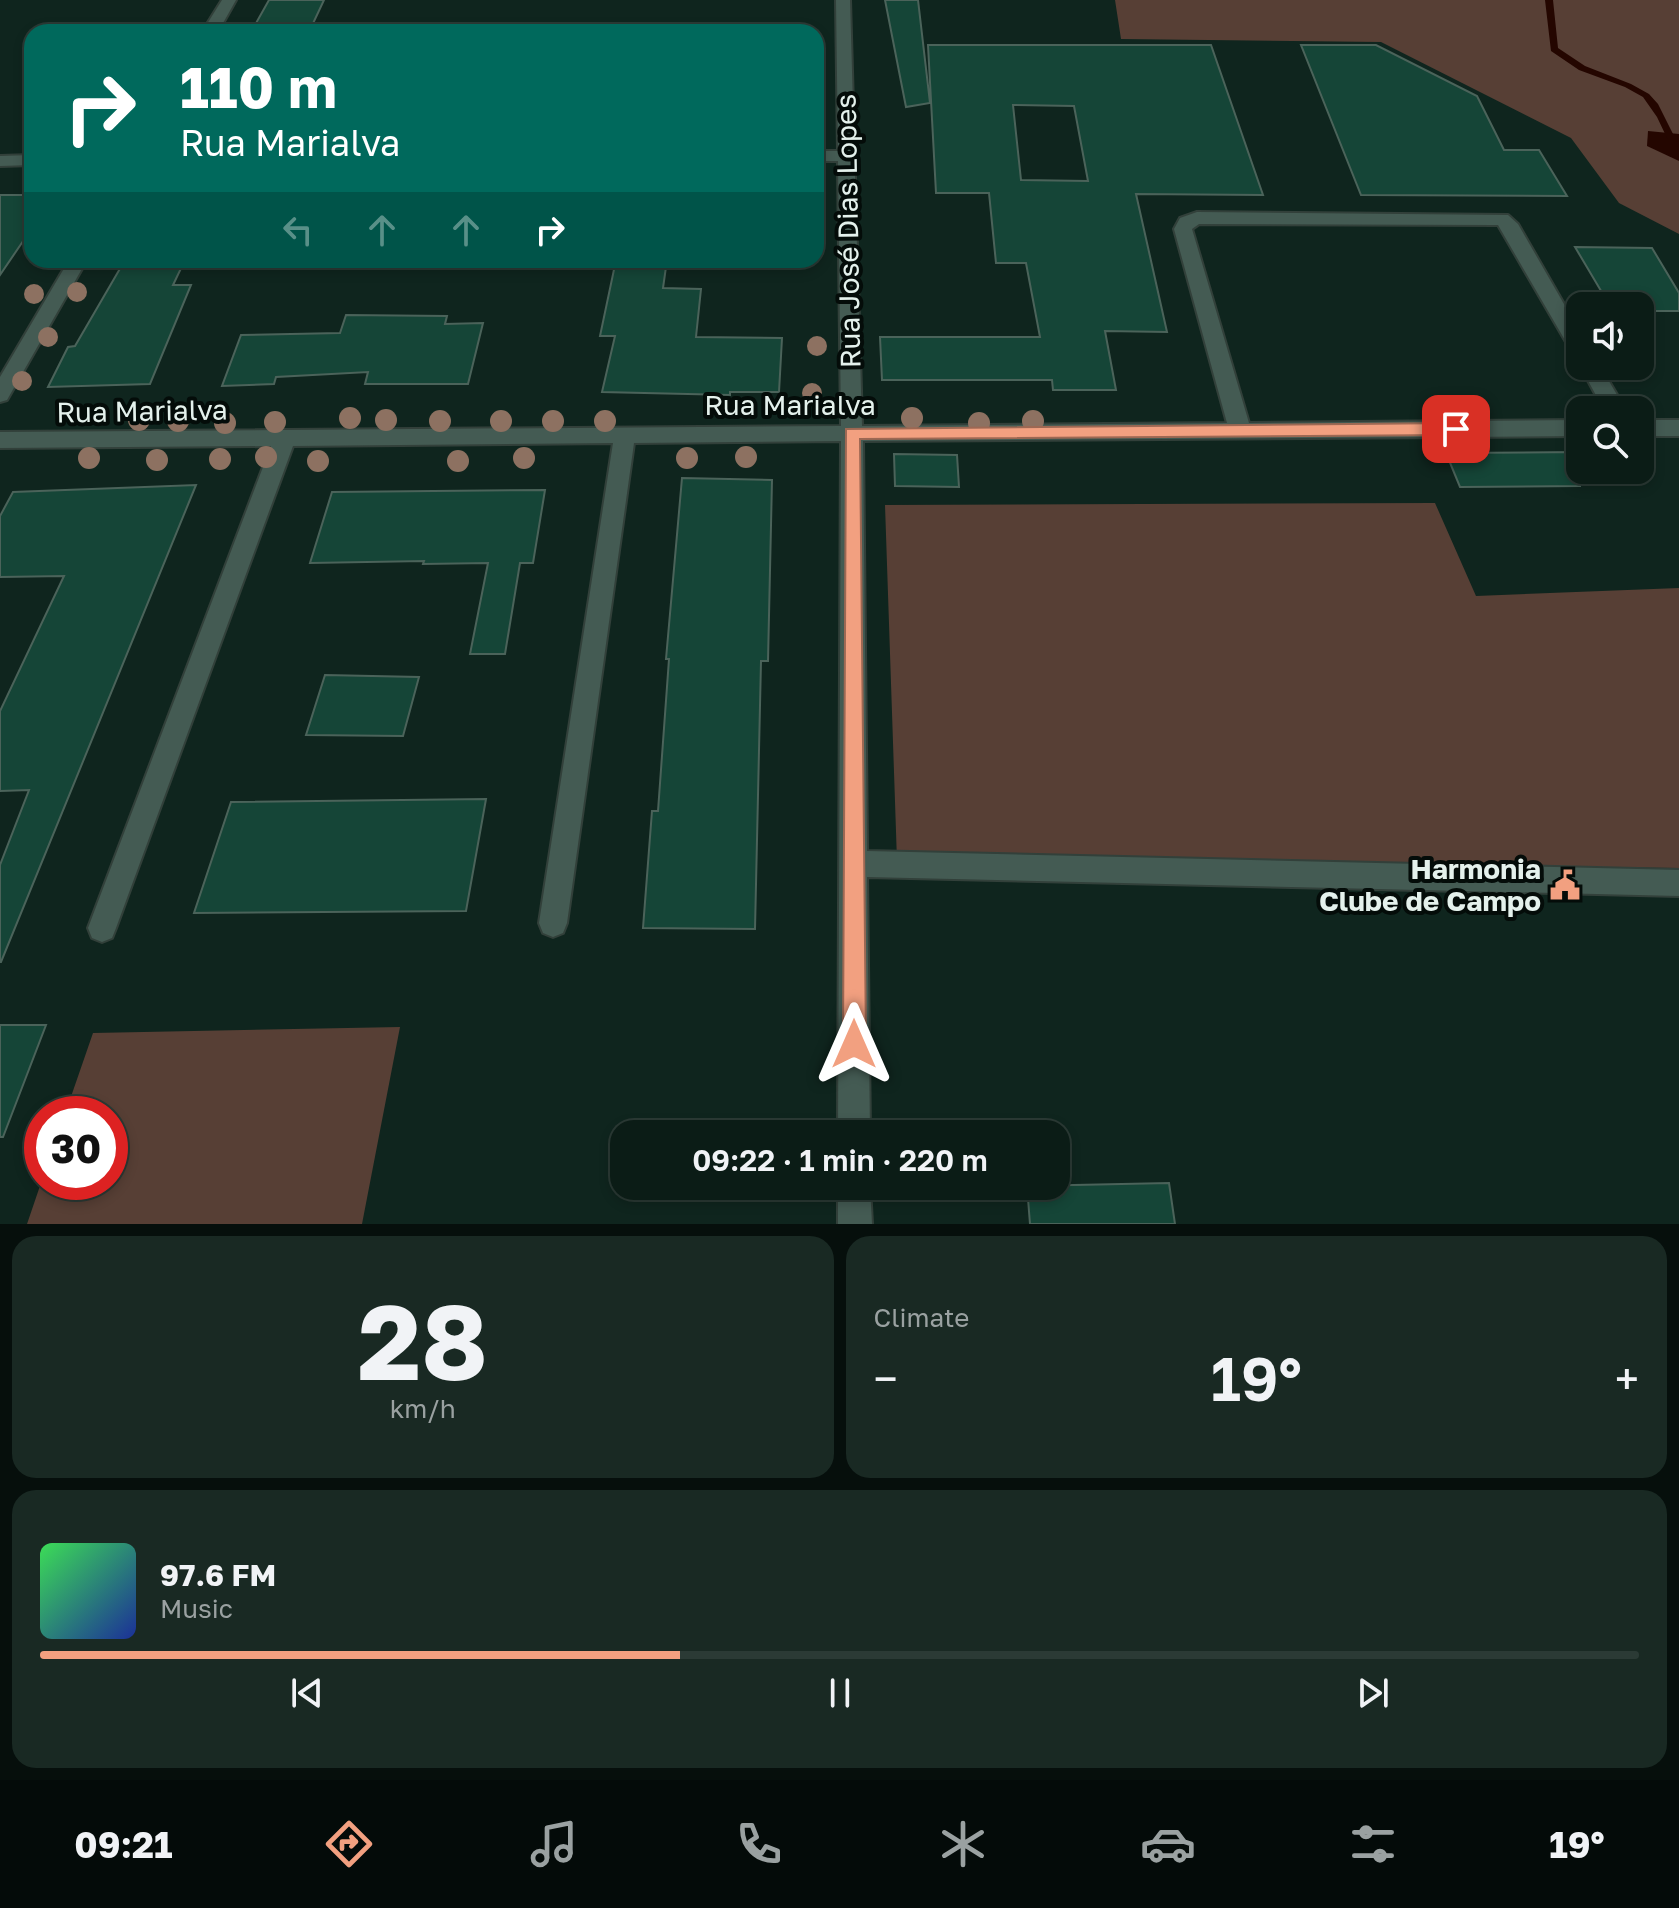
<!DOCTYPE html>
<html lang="en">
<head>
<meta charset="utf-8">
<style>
  body { margin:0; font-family:"Golos Text",sans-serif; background:#192923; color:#f1f3f6; height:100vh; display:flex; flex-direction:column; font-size:30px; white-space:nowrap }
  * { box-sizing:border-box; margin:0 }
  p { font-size:26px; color:#9aa1a1 }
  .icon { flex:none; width:44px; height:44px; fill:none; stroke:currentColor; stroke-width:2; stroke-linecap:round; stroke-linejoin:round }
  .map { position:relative; height:1224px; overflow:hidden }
  .details { display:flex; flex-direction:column; gap:12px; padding:12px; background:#060f0c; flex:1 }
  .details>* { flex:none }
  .guide { position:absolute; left:24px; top:24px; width:800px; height:244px; border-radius:24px; box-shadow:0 4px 12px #0003,0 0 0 2px #2b3a35; background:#00695c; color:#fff; overflow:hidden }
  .buttons { position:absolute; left:1566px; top:292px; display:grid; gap:16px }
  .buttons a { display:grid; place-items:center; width:88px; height:88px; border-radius:16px; background:#0b1c16; box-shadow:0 4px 12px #0003,0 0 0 2px #2b3a35; font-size:40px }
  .speed { position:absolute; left:24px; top:1096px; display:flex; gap:16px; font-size:40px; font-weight:700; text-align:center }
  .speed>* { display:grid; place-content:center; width:104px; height:104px; border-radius:50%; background:#0b1c16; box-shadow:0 4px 12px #0003,0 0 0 2px #2b3a35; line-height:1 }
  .speed .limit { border:12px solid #d22; background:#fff; color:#111 }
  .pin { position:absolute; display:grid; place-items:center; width:68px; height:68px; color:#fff; margin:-34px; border-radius:16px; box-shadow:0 4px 12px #0006 }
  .me { position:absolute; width:88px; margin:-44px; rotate:0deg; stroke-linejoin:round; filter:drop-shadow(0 0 6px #0008) }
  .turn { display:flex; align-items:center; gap:28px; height:168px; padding:0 24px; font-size:36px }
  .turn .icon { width:104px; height:104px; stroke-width:2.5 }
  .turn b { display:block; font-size:56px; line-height:68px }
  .lanes { display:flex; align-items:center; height:76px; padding:0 24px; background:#0003; justify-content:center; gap:40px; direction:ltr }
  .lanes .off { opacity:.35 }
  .big { font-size:60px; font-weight:600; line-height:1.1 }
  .details .tile { flex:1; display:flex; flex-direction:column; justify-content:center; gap:12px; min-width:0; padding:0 28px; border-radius:24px; background:#192923 }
  .details .dial { align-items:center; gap:0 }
  .dial b { font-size:104px; line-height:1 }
  .song { display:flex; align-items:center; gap:24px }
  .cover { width:96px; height:96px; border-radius:12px; background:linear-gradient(135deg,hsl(130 70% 55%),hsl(230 70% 35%)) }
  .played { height:8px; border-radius:4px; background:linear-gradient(90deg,#f2a080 40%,#2b3a35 40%) }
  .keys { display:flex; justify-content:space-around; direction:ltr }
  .heat { display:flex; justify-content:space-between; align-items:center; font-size:44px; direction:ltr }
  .details .tiles { flex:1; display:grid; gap:12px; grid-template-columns:1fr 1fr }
  .tile:last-child { grid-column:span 2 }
  .trip { position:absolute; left:610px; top:1120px; width:460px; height:80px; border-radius:24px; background:#0b1c16; box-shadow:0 4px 12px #0003,0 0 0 2px #2b3a35; font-weight:600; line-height:80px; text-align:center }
  .tabs { display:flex; height:128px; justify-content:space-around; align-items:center; background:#040b09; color:#9aa1a1 }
  .tabs .icon { width:56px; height:56px }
  .tabs .current { color:#f2a080 }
  .tabs b { font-size:36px; color:#f1f3f6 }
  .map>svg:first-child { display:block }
</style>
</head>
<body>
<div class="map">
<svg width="1679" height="1224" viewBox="0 0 1679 1224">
  <rect width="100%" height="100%" fill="#0f251e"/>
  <path fill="#573f35" d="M 1115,0 L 1679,0 L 1679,234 L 1619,203 L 1571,138 L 1381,42 L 1121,39 Z
    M 1435,503 L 1476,596 L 1679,588 L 1679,868 L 897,861 L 885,505 Z
    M 400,1027 L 362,1224 L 27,1224 L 42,1180 L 110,1182 L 110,1114 L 65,1114 L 93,1033 Z"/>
  <path fill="#240600" d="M 1648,131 L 1679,134 L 1679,161 L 1647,146 Z"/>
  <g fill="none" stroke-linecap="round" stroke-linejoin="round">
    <path fill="#240600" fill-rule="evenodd" d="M 1545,0 L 1553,0 L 1558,48 L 1585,66 L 1631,84 L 1649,94 L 1658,104 L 1673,134 L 1679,136 L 1679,142 L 1667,138 L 1657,117 L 1643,97 L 1625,87 L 1579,70 L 1551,51 Z"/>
  </g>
  <path fill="#154537" stroke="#4b635a" stroke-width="2" fill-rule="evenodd" d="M 269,0 L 324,0 L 309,32 L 251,32 Z
    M 885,0 L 918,0 L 930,103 L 906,107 Z
    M 928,45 L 1211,45 L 1263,195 L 1136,194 L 1167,332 L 1105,331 L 1116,390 L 1053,390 L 1052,380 L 882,380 L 880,337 L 1040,337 L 1026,263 L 996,263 L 989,193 L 936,193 ZM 1013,105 L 1074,106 L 1088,181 L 1021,180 Z
    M 1301,45 L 1376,45 L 1477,96 L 1504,150 L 1539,150 L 1567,196 L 1361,195 Z
    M 0,195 L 32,195 L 32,228 L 0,275 Z
    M 1575,247 L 1652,248 L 1679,293 L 1679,311 L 1640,311 L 1640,306 L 1610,306 Z
    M 125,260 L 185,260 L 173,285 L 191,285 L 150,384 L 48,387 L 68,347 L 75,346 Z
    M 616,260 L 667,260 L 663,288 L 701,289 L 696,337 L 782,338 L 779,392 L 730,392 L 730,395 L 602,392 L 615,336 L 600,336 Z
    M 346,315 L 447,316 L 445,324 L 483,323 L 468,384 L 365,384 L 368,372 L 276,377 L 274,384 L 222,386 L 241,335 L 340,333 Z
    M 1580,452 L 1580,486 L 1460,487 L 1446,453 Z
    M 894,454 L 957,455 L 959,487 L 895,486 Z
    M 682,478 L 772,480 L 768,661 L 761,661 L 755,929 L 643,928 L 652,811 L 658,811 L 669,659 L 666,659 Z
    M 196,485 L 1,962 L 0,962 L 0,865 L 29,790 L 0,791 L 0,711 L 64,576 L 0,577 L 0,516 L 13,492 Z
    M 545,490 L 533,563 L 520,563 L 505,654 L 470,654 L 488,563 L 423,564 L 424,561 L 310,563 L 332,492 Z
    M 325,675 L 419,677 L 403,736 L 306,735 Z
    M 486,799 L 466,911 L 194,913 L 231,802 Z
    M 0,1025 L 46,1025 L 3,1137 L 0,1137 Z
    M 1169,1183 L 1175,1224 L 1030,1224 L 1027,1186 Z"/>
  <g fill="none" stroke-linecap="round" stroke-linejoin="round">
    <g stroke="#32403a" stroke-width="4">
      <path id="minor" d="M 222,0 L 236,0 L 218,32 L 202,32 Z
        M 836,0 L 850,0 L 862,426 L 1227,423 L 1174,229 L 1180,218 L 1197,212 L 1508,215 L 1518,224 L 1580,332 L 1580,356 L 1573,354 L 1498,225 L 1199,224 L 1192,229 L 1249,423 L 1580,420 L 1580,436 L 863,441 L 867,851 L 1679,870 L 1679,896 L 867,877 L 870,1134 L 838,1134 L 841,441 L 634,443 L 567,923 L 563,933 L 553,937 L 543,933 L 539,923 L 613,443 L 293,446 L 116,928 L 112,938 L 102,942 L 92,938 L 88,928 L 271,446 L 0,448 L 0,432 L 841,426 L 838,161 L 816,161 L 816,151 L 838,151 Z
        M 32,155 L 32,165 L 0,166 L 0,156 Z
        M 69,260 L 87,260 L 7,400 L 0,402 L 0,377 Z
        M 1580,366 L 1600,366 L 1626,410 L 1604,410 Z
        M 1640,420 L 1679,420 L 1679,436 L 1640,436 Z
        M 838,1186 L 870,1186 L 872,1224 L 838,1224 Z"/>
    </g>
    <use href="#minor" fill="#445b53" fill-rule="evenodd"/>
  </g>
  <g fill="#8d7161">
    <circle cx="77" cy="292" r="10"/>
    <circle cx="34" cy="294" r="10"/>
    <circle cx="48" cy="337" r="10"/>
    <circle cx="817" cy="346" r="10"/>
    <circle cx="22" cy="381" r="10"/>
    <circle cx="812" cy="393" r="10"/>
    <circle cx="350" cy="418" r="11"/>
    <circle cx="912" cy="418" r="11"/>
    <circle cx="139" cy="420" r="11"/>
    <circle cx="386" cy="420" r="11"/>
    <circle cx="178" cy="421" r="11"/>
    <circle cx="440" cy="421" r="11"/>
    <circle cx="501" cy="421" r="11"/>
    <circle cx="553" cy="421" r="11"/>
    <circle cx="605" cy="421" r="11"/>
    <circle cx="1033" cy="421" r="11"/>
    <circle cx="275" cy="422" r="11"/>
    <circle cx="225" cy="423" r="11"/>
    <circle cx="979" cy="423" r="11"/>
    <circle cx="266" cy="457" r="11"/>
    <circle cx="746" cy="457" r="11"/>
    <circle cx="89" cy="458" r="11"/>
    <circle cx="524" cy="458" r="11"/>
    <circle cx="687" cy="458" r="11"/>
    <circle cx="220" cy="459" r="11"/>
    <circle cx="157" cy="460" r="11"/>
    <circle cx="318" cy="461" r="11"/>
    <circle cx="458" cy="461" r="11"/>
  </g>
  <path fill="#f2a080" stroke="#9d6853" stroke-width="2" d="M 1456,423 L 1464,429 L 1456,435 L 860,439 L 866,1044 L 863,1052 L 854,1056 L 846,1052 L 843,1044 L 846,429 Z"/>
  <defs>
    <g id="civic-bare" transform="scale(2.4)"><path d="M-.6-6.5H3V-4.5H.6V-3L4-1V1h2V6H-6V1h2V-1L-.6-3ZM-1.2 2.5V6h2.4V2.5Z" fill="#f2a080" stroke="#040c09" stroke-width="2.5" paint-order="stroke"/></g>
  </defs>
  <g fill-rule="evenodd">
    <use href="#civic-bare" x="1565" y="885"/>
  </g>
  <g text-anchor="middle" stroke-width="8" stroke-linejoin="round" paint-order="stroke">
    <g font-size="28" fill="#e4f1ec" stroke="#040c09">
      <text transform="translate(848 231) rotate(-91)" y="10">Rua José Dias Lopes</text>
      <text x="790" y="415">Rua Marialva</text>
      <text transform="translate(142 411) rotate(-1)" y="10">Rua Marialva</text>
    </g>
    <g font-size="28" font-weight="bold" fill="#e4f1ec" stroke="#040c09" text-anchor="end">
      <text x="1541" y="879">Harmonia<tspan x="1541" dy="32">Clube de Campo</tspan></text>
    </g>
  </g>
</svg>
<div class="buttons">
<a><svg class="icon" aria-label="sound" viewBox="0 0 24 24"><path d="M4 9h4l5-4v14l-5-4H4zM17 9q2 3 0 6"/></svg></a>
<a><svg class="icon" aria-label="search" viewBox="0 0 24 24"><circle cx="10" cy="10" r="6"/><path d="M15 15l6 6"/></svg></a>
</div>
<div class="speed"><div class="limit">30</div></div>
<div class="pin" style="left:1456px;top:429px;background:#d93025"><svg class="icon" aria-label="arrive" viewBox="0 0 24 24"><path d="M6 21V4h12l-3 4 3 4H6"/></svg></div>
<svg class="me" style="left:854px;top:1044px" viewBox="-20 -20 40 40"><path d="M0-17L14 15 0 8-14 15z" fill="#f2a080" stroke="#fff" stroke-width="4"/></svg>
<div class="trip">09:22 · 1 min · 220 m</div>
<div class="guide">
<div class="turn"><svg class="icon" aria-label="right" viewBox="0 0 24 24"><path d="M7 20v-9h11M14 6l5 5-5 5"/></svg><div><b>110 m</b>Rua Marialva</div></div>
<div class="lanes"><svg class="icon off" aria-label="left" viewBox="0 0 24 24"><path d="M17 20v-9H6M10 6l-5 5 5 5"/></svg><svg class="icon off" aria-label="ahead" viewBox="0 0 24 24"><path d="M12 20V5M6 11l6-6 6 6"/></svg><svg class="icon off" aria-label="ahead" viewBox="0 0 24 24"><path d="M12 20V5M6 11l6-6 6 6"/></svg><svg class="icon" aria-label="right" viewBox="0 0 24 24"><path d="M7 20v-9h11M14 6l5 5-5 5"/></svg></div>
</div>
</div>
<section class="details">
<div class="tiles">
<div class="tile dial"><b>28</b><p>km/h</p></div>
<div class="tile"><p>Climate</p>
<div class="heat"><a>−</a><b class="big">19°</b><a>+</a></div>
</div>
<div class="tile">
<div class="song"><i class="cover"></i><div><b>97.6 FM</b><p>Music</p></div></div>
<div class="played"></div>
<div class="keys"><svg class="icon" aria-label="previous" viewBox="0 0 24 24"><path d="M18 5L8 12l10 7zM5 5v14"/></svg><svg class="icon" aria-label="pause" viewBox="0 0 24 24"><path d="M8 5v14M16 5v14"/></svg><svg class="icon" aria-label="next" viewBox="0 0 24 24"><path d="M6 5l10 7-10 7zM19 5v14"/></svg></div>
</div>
</div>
</section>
<nav class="tabs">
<b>09:21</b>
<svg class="icon current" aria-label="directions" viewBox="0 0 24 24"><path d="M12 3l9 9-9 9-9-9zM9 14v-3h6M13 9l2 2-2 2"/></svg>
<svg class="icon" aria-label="music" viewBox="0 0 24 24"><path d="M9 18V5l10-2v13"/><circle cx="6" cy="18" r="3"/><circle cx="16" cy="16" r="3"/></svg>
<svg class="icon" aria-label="phone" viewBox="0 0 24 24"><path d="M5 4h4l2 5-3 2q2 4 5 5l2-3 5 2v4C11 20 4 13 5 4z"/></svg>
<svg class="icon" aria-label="climate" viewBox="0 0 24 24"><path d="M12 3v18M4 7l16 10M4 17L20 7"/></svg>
<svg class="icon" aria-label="car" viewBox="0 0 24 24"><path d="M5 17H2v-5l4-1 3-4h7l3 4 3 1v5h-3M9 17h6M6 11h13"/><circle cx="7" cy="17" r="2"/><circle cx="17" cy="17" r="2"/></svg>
<svg class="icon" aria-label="filters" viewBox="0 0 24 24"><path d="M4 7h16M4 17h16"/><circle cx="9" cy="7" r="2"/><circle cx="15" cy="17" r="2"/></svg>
<b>19°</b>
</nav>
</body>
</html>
